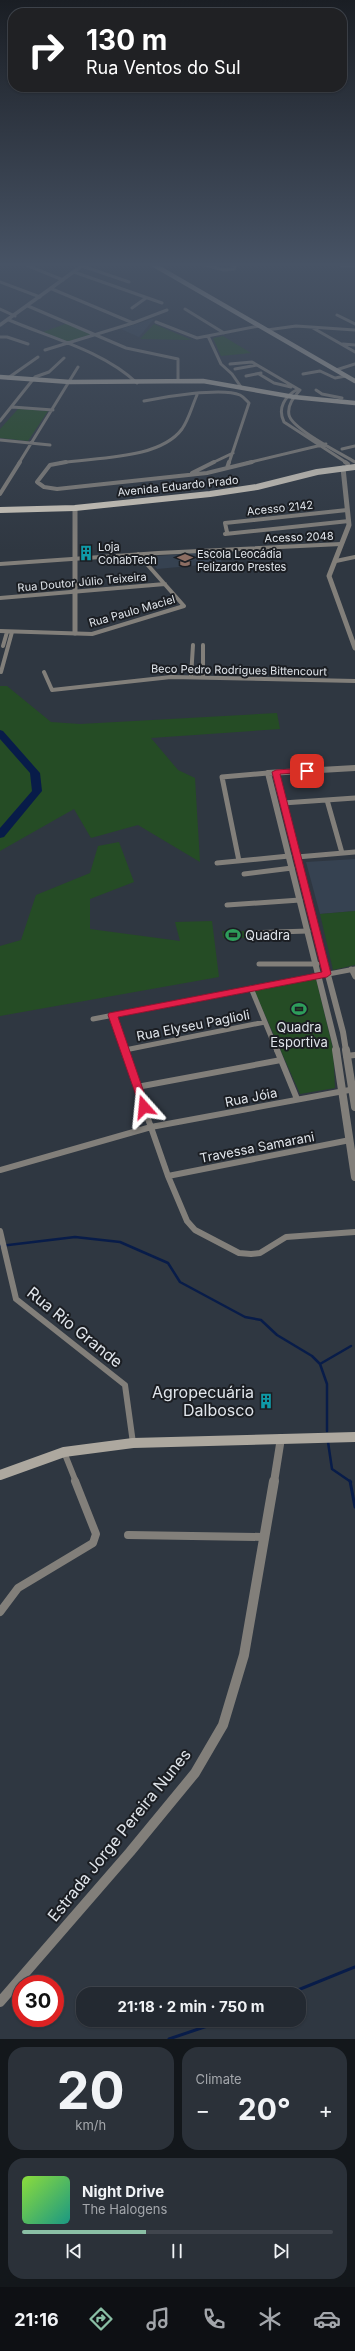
<!DOCTYPE html>
<html lang="en">
<head>
<meta charset="utf-8">
<style>
  body { margin:0; font-family:Inter,sans-serif; background:#2b3139; color:#f1f3f6; height:100vh; display:flex; flex-direction:column; font-size:15px; white-space:nowrap }
  * { box-sizing:border-box; margin:0 }
  p { font-size:13px; color:#a3a6ab }
  .icon { flex:none; width:22px; height:22px; fill:none; stroke:currentColor; stroke-width:2; stroke-linecap:round; stroke-linejoin:round }
  .map { position:relative; height:2039px; overflow:hidden }
  .side { display:flex; flex-direction:column; gap:8px; padding:8px; background:#13171b; flex:1 }
  .side>* { flex:none }
  .guide { position:absolute; left:8px; top:8px; width:339px; height:84px; border-radius:16px; box-shadow:0 1px 3px #0004,0 0 0 1px #40454d; background:#202124; color:#fff; overflow:hidden }
  .speed { position:absolute; left:12px; top:1975px; display:flex; gap:8px; font-size:20px; font-weight:700; text-align:center }
  .speed>* { display:grid; place-content:center; width:52px; height:52px; border-radius:50%; background:#232931; box-shadow:0 1px 3px #0004,0 0 0 1px #40454d; line-height:1 }
  .speed .limit { border:6px solid #d22; background:#fff; color:#111 }
  .pin { position:absolute; display:grid; place-items:center; width:34px; height:34px; color:#fff; margin:-17px; border-radius:8px; box-shadow:0 2px 6px #0006 }
  .me { position:absolute; width:44px; margin:-22px; rotate:342deg; stroke-linejoin:round; filter:drop-shadow(0 0 3px #0008) }
  .turn { display:flex; align-items:center; gap:14px; height:84px; padding:0 12px; font-size:18px }
  .turn .icon { width:52px; height:52px; stroke-width:2.5 }
  .turn b { display:block; font-size:28px; line-height:34px }
  .big { font-size:30px; font-weight:700; line-height:1.1 }
  .side .card { flex:1; display:flex; flex-direction:column; justify-content:center; gap:6px; min-width:0; padding:0 14px; border-radius:16px; background:#2b3139 }
  .side .dial { align-items:center; gap:0 }
  .dial b { font-size:52px; line-height:1 }
  .song { display:flex; align-items:center; gap:12px }
  .cover { width:48px; height:48px; border-radius:6px; background:linear-gradient(135deg,hsl(90 70% 55%),hsl(170 70% 35%)) }
  .played { height:4px; border-radius:2px; background:linear-gradient(90deg,#8abfa5 40%,#40454d 40%) }
  .keys { display:flex; justify-content:space-around; direction:ltr }
  .heat { display:flex; justify-content:space-between; align-items:center; font-size:22px; direction:ltr }
  .side .tiles { flex:1; display:grid; gap:8px; grid-template-columns:1fr 1fr }
  .card:last-child { grid-column:span 2 }
  .trip { position:absolute; left:76px; top:1987px; width:230px; height:40px; border-radius:16px; background:#232931; box-shadow:0 1px 3px #0004,0 0 0 1px #40454d; font-weight:700; line-height:40px; text-align:center }
  .dock { display:flex; height:64px; justify-content:space-around; align-items:center; background:#0e1014; color:#a3a6ab }
  .dock .icon { width:28px; height:28px }
  .dock .selected { color:#8abfa5 }
  .dock b { font-size:18px; color:#f1f3f6 }
  .map>svg:first-child { display:block }
</style>
</head>
<body>
<div class="map">
<svg width="355" height="2039" viewBox="0 0 355 2039">
  <rect width="100%" height="100%" fill="#2f3741"/>
  <path fill="#364251" d="M 152,319 L 154,319 L 139,337 L 121,329 Z
    M 218,551 L 222,563 L 157,569 L 147,557 Z
    M 355,859 L 355,911 L 320,914 L 306,862 Z"/>
  <path fill="#254c25" d="M 68,323 L 93,335 L 65,343 L 40,333 Z
    M 154,324 L 192,340 L 140,339 Z
    M 223,336 L 251,353 L 221,356 L 213,338 Z
    M 18,409 L 48,411 L 28,441 L 0,438 L 0,429 Z
    M 0,686 L 7,686 L 51,722 L 80,724 L 277,713 L 280,729 L 151,738 L 178,770 L 195,778 L 200,862 L 138,825 L 91,838 L 74,809 L 0,851 Z
    M 119,842 L 134,882 L 90,899 L 90,929 L 180,941 L 175,922 L 212,921 L 219,977 L 0,1016 L 0,946 L 21,940 L 36,895 L 90,873 L 98,846 Z
    M 355,911 L 355,965 L 333,970 L 320,914 Z
    M 222,931 L 244,931 L 245,938 L 223,938 Z
    M 316,979 L 333,1049 L 335,1088 L 300,1094 L 254,990 Z"/>
  <g fill="none" stroke-linecap="round" stroke-linejoin="round">
    <path stroke="#081c49" stroke-width="2.5" d="M 0,1246 L 75,1237 L 120,1242 L 168,1263 L 180,1282 L 245,1317 L 261,1320 L 277,1335 L 312,1356 L 320,1364 L 327,1384 L 327,1431
      M 320,1364 L 351,1346
      M 328,1442 L 332,1469 L 351,1482"/>
    <path stroke="#081c49" stroke-width="3" d="M 350,1481 L 355,1507
      M 288,1994 L 355,1967
      M 169,2039 L 225,2020"/>
    <path fill="#081c49" fill-rule="evenodd" d="M 0,730 L 3,731 L 40,773 L 42,791 L 4,837 L 0,838 L 0,828 L 32,791 L 30,773 L 0,739 Z"/>
    <path stroke="#827f7a" stroke-width="3" d="M 26,265 L 63,280
      M 205,265 L 224,270 L 234,269 L 235,266 L 232,265
      M 82,266 L 129,282
      M 341,266 L 355,266
      M 74,272 L 162,303
      M 0,282 L 40,297
      M 52,289 L 133,323
      M 28,306 L 126,348 L 178,359 L 178,381
      M 132,308 L 146,298
      M 0,309 L 15,316
      M 185,309 L 224,333
      M 337,315 L 355,324
      M 9,320 C 51,338 103,351 137,383
      M 156,322 L 197,338 L 259,326
      M 313,328 L 355,352
      M 267,330 L 296,326 L 355,330
      M 208,336 L 221,364 L 232,374 L 241,387
      M 0,337 L 7,337 L 28,344
      M 343,344 L 355,345
      M 45,350 L 133,323 L 167,310
      M 230,364 L 252,362 L 298,389
      M 235,369 L 257,365
      M 336,370 L 355,364
      M 259,374 L 274,383 L 291,387
      M 303,374 L 320,371 L 335,378 L 346,376
      M 246,376 L 261,373
      M 8,378 L 38,357
      M 298,389 C 285,396 277,408 284,422 L 347,463
      M 298,389 L 300,390 C 294,397 287,405 289,415 C 292,429 342,454 355,462
      M 316,390 L 322,394 L 342,398
      M 144,401 C 163,397 222,387 240,395 C 244,397 246,400 249,403 L 229,463
      M 12,407 L 53,410
      M 0,421 L 35,377 L 49,372 L 64,358
      M 0,440 L 50,445
      M 342,449 L 355,446
      M 19,463 L 78,367
      M 60,463 C 95,457 159,460 182,429 C 189,419 192,406 197,395
      M 212,463 L 233,453
      M 247,463 L 326,444"/>
    <path stroke="#827f7a" stroke-width="4" d="M 66,462 L 50,465 L 37,482 L 44,487 L 57,489 L 207,473 L 252,462
      M 345,462 L 348,464
      M 227,468 L 229,462
      M 192,473 L 214,462
      M 0,494 L 20,462
      M 227,532 L 225,523 L 347,510
      M 225,534 L 349,521
      M 336,561 L 355,557
      M 0,564 L 158,553 L 341,544
      M 0,598 L 165,584
      M 0,631 L 92,634 L 184,606 L 138,554
      M 203,645 L 203,677
      M 3,646 L 7,632
      M 1,672 L 12,632
      M 44,672 L 52,690 L 171,677 L 355,681
      M 191,677 L 193,645"/>
    <path stroke="#827f7a" stroke-width="5" d="M 327,800 L 342,853
      M 283,803 L 355,798
      M 297,857 L 355,852
      M 239,861 L 222,777 L 268,773
      M 217,863 L 289,856
      M 244,874 L 292,868
      M 227,905 L 300,900
      M 250,933 L 308,931
      M 259,964 L 317,964
      M 351,969 L 355,977
      M 251,988 L 277,1051
      M 112,1015 L 125,1051
      M 93,1019 L 355,969
      M 125,1050 L 265,1022"/>
    <path stroke="#827f7a" stroke-width="6" d="M 124,1050 L 168,1176 L 187,1221 L 195,1230 L 239,1253 L 251,1254 L 260,1253 L 286,1237 L 355,1232
      M 277,1050 L 297,1099
      M 346,1056 L 355,1055
      M 137,1087 L 281,1060
      M 0,1170 L 151,1127 L 355,1089
      M 168,1176 L 350,1140
      M 0,1231 L 16,1299 L 125,1385 L 133,1443
      M 64,1452 L 76,1482"/>
    <path stroke="#827f7a" stroke-width="8" d="M 128,1535 L 264,1537
      M 0,1612 L 18,1588 L 93,1543 L 96,1534 L 75,1481"/>
    <path stroke="#827f7a" stroke-width="3.5" d="M 0,325 L 83,265"/>
    <path stroke="#827f7a" stroke-width="5" d="M 343,468 L 349,525 L 329,576 L 355,648
      M 75,508 L 75,633"/>
    <path stroke="#827f7a" stroke-width="6" d="M 275,773 L 343,1032 L 346,1051
      M 337,1051 L 268,773 L 355,768"/>
    <path stroke="#827f7a" stroke-width="8" d="M 336,1050 L 355,1177
      M 346,1050 L 355,1107
      M 274,1482 L 281,1438"/>
    <path stroke="#827f7a" stroke-width="10" d="M 0,2002 L 130,1852 L 195,1773 L 223,1725 L 244,1655 L 274,1481"/>
    <path stroke="#ada89f" stroke-width="4.5" d="M 154,265 L 355,381
      M 0,377 L 70,382 L 203,381 L 294,397 L 355,403"/>
    <path stroke="#ada89f" stroke-width="10" d="M 0,1475 L 64,1452 L 133,1443 L 355,1437"/>
    <path stroke="#cec8bc" stroke-width="6" d="M 0,510 L 75,508 L 210,494 L 257,487 L 317,472 L 355,467"/>
  </g>
  <linearGradient id="sky" x2="0" y2="1"><stop stop-color="#1a1e24"/><stop offset="0.48" stop-color="#475365"/><stop offset="1" stop-color="#475365" stop-opacity="0"/></linearGradient>
  <rect width="355" height="551" fill="url(#sky)"/>
  <path fill="#e11d48" stroke="#92132f" d="M 307,768 L 310,769 L 310,772 L 280,774 L 331,974 L 327,977 L 118,1017 L 149,1107 L 144,1111 L 141,1110 L 108,1015 L 109,1013 L 322,972 L 272,772 L 276,770 Z"/>
  <defs>
    <g id="building-bare" transform="scale(1.2)"><path d="M-4-6H4V6H1V3H-1V6H-4ZM-2.5-4.3h1.7v1.8h-1.7ZM.8-4.3h1.7v1.8H.8ZM-2.5-1h1.7V.8h-1.7ZM.8-1h1.7V.8H.8Z" fill="#0f9aa8" stroke="#1b1e23" stroke-width="2.5" paint-order="stroke"/></g>
    <g id="school-bare" transform="scale(1.2)"><path d="M0-5L7-2L0 1L-7-2ZM-4 1L0 2.5L4 1V4Q0 6-4 4Z" fill="#8d6e63" stroke="#1b1e23" stroke-width="2.5" paint-order="stroke"/></g>
    <g id="stadium-bare" transform="scale(1.2)"><path d="M0-5a6.5 5 0 1 0 0 10a6.5 5 0 1 0 0-10ZM-3.5-1.8h7v3.6h-7Z" fill="#2e9e5b" stroke="#1b1e23" stroke-width="2.5" paint-order="stroke"/></g>
  </defs>
  <g fill-rule="evenodd">
    <use href="#building-bare" x="86" y="553"/>
    <use href="#school-bare" x="185" y="560"/>
    <use href="#stadium-bare" x="233" y="935"/>
    <use href="#stadium-bare" x="299" y="1009"/>
    <use href="#building-bare" x="266" y="1401"/>
  </g>
  <g text-anchor="middle" stroke-width="4" stroke-linejoin="round" paint-order="stroke">
    <g font-size="11" fill="#e0e5eb" stroke="#1b1e23">
      <text transform="translate(178 486) rotate(-6)" y="4">Avenida Eduardo Prado</text>
      <text transform="translate(280 508) rotate(-6)" y="4">Acesso 2142</text>
      <text transform="translate(299 537) rotate(-2)" y="4">Acesso 2048</text>
      <text transform="translate(82 582) rotate(-5)" y="4">Rua Doutor Júlio Teixeira</text>
      <text transform="translate(132 611) rotate(-16)" y="4">Rua Paulo Maciel</text>
      <text transform="translate(239 670) rotate(1)" y="4">Beco Pedro Rodrigues Bittencourt</text>
    </g>
    <g font-size="11" fill="#e0e5eb" stroke="#1b1e23" text-anchor="start">
      <text x="98" y="551">Loja<tspan x="98" dy="13">CohabTech</tspan></text>
      <text x="197" y="558">Escola Leocádia<tspan x="197" dy="13">Felizardo Prestes</tspan></text>
    </g>
    <g font-size="13" fill="#e0e5eb" stroke="#1b1e23" text-anchor="start">
      <text x="245" y="940">Quadra</text>
      <text x="299" y="1032" text-anchor="middle">Quadra<tspan x="299" dy="15">Esportiva</tspan></text>
    </g>
    <g font-size="13" fill="#e0e5eb" stroke="#1b1e23">
      <text transform="translate(193 1025) rotate(-11)" y="5">Rua Elyseu Paglioli</text>
      <text transform="translate(251 1097) rotate(-11)" y="5">Rua Jóia</text>
      <text transform="translate(257 1147) rotate(-11)" y="5">Travessa Samarani</text>
    </g>
    <g font-size="16" fill="#e0e5eb" stroke="#1b1e23">
      <text transform="translate(75 1327) rotate(39)" y="6">Rua Rio Grande</text>
      <text transform="translate(119 1835) rotate(-51)" y="6">Estrada Jorge Pereira Nunes</text>
    </g>
    <g font-size="16" fill="#e0e5eb" stroke="#1b1e23" text-anchor="end">
      <text x="254" y="1398">Agropecuária<tspan x="254" dy="18">Dalbosco</tspan></text>
    </g>
  </g>
</svg>
<div class="speed"><div class="limit">30</div></div>
<div class="pin" style="left:307px;top:771px;background:#d93025"><svg class="icon" aria-label="arrive" viewBox="0 0 24 24"><path d="M6 21V4h12l-3 4 3 4H6"/></svg></div>
<svg class="me" style="left:144px;top:1107px" viewBox="-20 -20 40 40"><path d="M0-17L14 15 0 8-14 15z" fill="#e11d48" stroke="#fff" stroke-width="4"/></svg>
<div class="trip">21:18 · 2 min · 750 m</div>
<div class="guide">
<div class="turn"><svg class="icon" aria-label="right" viewBox="0 0 24 24"><path d="M7 20v-9h11M14 6l5 5-5 5"/></svg><div><b>130 m</b>Rua Ventos do Sul</div></div>
</div>
</div>
<section class="side">
<div class="tiles">
<div class="card dial"><b>20</b><p>km/h</p></div>
<div class="card"><p>Climate</p>
<div class="heat"><a>−</a><b class="big">20°</b><a>+</a></div>
</div>
<div class="card">
<div class="song"><i class="cover"></i><div><b>Night Drive</b><p>The Halogens</p></div></div>
<div class="played"></div>
<div class="keys"><svg class="icon" aria-label="previous" viewBox="0 0 24 24"><path d="M18 5L8 12l10 7zM5 5v14"/></svg><svg class="icon" aria-label="pause" viewBox="0 0 24 24"><path d="M8 5v14M16 5v14"/></svg><svg class="icon" aria-label="next" viewBox="0 0 24 24"><path d="M6 5l10 7-10 7zM19 5v14"/></svg></div>
</div>
</div>
</section>
<nav class="dock">
<b>21:16</b>
<svg class="icon selected" aria-label="directions" viewBox="0 0 24 24"><path d="M12 3l9 9-9 9-9-9zM9 14v-3h6M13 9l2 2-2 2"/></svg>
<svg class="icon" aria-label="music" viewBox="0 0 24 24"><path d="M9 18V5l10-2v13"/><circle cx="6" cy="18" r="3"/><circle cx="16" cy="16" r="3"/></svg>
<svg class="icon" aria-label="phone" viewBox="0 0 24 24"><path d="M5 4h4l2 5-3 2q2 4 5 5l2-3 5 2v4C11 20 4 13 5 4z"/></svg>
<svg class="icon" aria-label="climate" viewBox="0 0 24 24"><path d="M12 3v18M4 7l16 10M4 17L20 7"/></svg>
<svg class="icon" aria-label="car" viewBox="0 0 24 24"><path d="M5 17H2v-5l4-1 3-4h7l3 4 3 1v5h-3M9 17h6M6 11h13"/><circle cx="7" cy="17" r="2"/><circle cx="17" cy="17" r="2"/></svg>
</nav>
</body>
</html>
